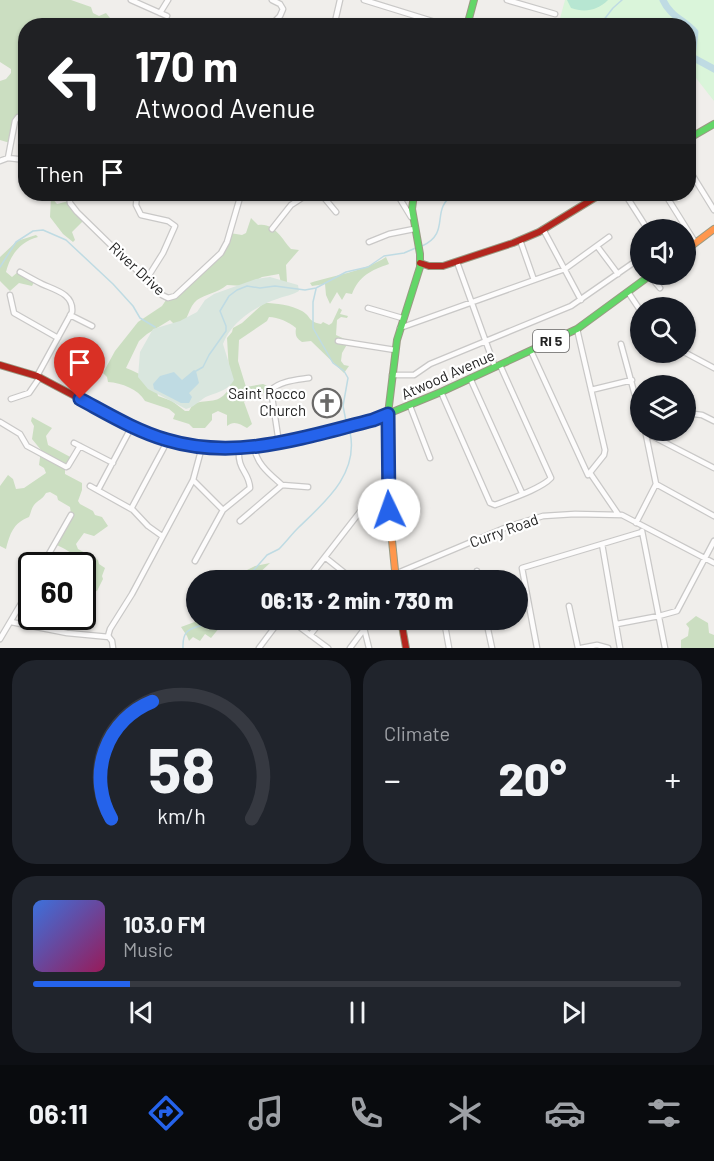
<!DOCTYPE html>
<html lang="en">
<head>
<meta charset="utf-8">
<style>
  body { margin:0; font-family:Barlow,sans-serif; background:#20242c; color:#f1f3f6; height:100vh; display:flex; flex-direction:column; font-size:22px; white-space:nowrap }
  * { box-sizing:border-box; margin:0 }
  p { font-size:20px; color:#9ea1a6 }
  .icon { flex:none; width:33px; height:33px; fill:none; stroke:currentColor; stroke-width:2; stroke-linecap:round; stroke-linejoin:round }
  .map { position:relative; height:648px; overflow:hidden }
  .details { display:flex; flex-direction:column; gap:12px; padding:12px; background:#0d0f14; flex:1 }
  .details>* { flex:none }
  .top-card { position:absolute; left:18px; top:18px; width:678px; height:183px; border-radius:24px; box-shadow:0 2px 4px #0004; background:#202124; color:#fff; overflow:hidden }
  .buttons { position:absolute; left:630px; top:219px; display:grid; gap:12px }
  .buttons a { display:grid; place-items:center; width:66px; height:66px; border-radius:50%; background:#171b24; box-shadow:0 2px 4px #0004; font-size:30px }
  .speed { position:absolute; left:18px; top:552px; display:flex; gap:12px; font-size:30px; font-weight:700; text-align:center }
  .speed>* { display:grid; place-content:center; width:78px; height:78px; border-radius:50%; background:#171b24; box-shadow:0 2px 4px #0004; line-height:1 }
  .speed .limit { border:3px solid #111; border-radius:9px; background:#fff; color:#111 }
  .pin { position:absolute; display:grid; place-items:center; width:51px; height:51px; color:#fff; margin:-62px -26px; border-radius:50% 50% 50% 0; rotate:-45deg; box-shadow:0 0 6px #0007 }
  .pin .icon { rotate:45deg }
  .me { position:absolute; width:66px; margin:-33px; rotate:357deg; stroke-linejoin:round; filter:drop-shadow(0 0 4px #0008) }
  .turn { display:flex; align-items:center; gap:21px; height:126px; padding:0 18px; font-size:27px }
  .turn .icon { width:78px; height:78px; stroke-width:2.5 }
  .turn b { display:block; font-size:42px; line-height:51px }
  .then { display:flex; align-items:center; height:57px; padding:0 18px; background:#0003; gap:12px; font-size:22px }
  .big { font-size:45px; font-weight:800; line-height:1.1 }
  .details .widget { flex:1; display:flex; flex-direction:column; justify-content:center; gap:9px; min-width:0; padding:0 21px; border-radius:24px; background:#20242c }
  .details .dial { align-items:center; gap:0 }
  .dial svg { height:156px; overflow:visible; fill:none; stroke:#363941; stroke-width:7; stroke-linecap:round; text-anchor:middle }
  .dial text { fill:#f1f3f6; stroke:none }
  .song { display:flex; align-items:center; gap:18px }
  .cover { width:72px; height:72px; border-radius:9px; background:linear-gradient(135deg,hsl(220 70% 55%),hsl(330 70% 35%)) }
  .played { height:6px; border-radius:3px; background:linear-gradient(90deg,#2563eb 15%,#363941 15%) }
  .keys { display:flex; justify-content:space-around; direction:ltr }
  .heat { display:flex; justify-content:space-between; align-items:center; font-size:33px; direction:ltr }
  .details .tiles { flex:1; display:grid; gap:12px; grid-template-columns:1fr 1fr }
  .widget:last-child { grid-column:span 2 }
  .trip { position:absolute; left:186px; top:570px; width:342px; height:60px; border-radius:30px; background:#171b24; box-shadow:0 2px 4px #0004; font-weight:800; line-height:60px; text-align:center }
  .menu { display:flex; height:96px; justify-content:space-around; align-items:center; background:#090b0e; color:#9ea1a6 }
  .menu .icon { width:42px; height:42px }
  .menu .current { color:#2563eb }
  .menu b { font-size:27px; color:#f1f3f6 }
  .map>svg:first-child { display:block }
</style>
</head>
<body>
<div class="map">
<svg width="714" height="648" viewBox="0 0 714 648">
  <rect width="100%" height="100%" fill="#f0eeeb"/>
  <path fill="#cbdec1" d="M 0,0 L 71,0 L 91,7 L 93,13 L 99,16 L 106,13 L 110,18 L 126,23 L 132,21 L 138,25 L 26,26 L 25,94 L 21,98 L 20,115 L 17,116 L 10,143 L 0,140 L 0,81 L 6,79 L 11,73 L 11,69 L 0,62 Z
    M 51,197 L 57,204 L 69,201 L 84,220 L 72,232 L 75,240 L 73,242 L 63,234 L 50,217 Z
    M 251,218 L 258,225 C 274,222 282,239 291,249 L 299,250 L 286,265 L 287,282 L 281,283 L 279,274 L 262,277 L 245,286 L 227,285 C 217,293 206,294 197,300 C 189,306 187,322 180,330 L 170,320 L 147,334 L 139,341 L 126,368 C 139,373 156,381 158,396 L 172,401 L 185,411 L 189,411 L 193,404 C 210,398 217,406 230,388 L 227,338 L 232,332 L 233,328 L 242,323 L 264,303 C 276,303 291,305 302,311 C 311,316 308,322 321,324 L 323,322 L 329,325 L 332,323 L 339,308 L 342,310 L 340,314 L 348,316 L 347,318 L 341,317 L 337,320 L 336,335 L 349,341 L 342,353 L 341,361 L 344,365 L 349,366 L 344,373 L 311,341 L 302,342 C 296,338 295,335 296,328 C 289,322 278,317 269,317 L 267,321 L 239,340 L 238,361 L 246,387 L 263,384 L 272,388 L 270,394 L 255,391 L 248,395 L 244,402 L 252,424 L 247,428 C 240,424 234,420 227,426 L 227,415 L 218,411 L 212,414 L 212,420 L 205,428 L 193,428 L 189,424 L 173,419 L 175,414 L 169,409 L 145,401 C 138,389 122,383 108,382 L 107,377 L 103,373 L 115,351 L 138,322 L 162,306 L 168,297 L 176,294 L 217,258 L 230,233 L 242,235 L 246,233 Z
    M 36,235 L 38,237 C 21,241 10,255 6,272 L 12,277 L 19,271 L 35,280 L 32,286 L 19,283 L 10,291 L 0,281 L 0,257 L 17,241 Z
    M 386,257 L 389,264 C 371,270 359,276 352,294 L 346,293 L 342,300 L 337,292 L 330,304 L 326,295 L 325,284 L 312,286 L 310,283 C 334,275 363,272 386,257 Z
    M 32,417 L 52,428 L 46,436 L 48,445 L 74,459 L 72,464 L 65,470 L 65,474 L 82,483 L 82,490 L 78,501 L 80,504 L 93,511 L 95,515 L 102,517 L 108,526 L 94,536 L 84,533 L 76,544 L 78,549 L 98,560 L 99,564 L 105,568 L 102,576 L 103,579 L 97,591 L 92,592 L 85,600 L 83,600 L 82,563 C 75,554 65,549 55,544 L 71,514 L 70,507 L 58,500 L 57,496 L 50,492 L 46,493 C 42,500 38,500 34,505 C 31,509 31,513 29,517 C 13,523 10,534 6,549 L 0,546 L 0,486 L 8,475 L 13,479 L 16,489 L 24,488 L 46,473 L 44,468 L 39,465 L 41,450 L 32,439 L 34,426 L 31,421 Z
    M 270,563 L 256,576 L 260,580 L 242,580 L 241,573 L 255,566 Z
    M 696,616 L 708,623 L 709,633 L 714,635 L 714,648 L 681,648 L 681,640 L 688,636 L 689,628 L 686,624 Z
    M 200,620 L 230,620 L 223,628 L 220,627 L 211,638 L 205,634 L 200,641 L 193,637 L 189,641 L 187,636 L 181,627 Z"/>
  <path fill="#d9e6de" d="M 270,277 L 298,285 L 299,291 C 293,295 284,296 277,299 C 256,306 231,322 223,344 L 234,380 C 228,390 219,392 208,396 C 200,399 197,406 186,409 L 148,389 L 138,377 L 140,352 L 153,329 L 180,321 L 197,312 L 205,300 L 214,294 L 256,279 Z"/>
  <path fill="#daf5da" d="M 565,0 L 714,0 L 714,101 L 689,69 L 688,26 L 558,26 Z"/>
  <path fill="#b7e6d2" d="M 567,0 L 608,0 C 598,10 585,13 571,8 Z"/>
  <path fill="#bfdbe3" d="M 194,370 L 196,371 L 199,383 L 189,393 L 192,397 L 189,403 L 181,403 L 154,389 L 153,384 L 160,376 L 174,372 L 182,380 Z"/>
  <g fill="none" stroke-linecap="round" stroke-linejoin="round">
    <path stroke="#bfdbe3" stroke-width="1.5" d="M 599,26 L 613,8 L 622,0
      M 422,246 C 452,232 429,210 454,194
      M 0,267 L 16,242 L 33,231 L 43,230 L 66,240 L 113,284 L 133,306 L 140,318 L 155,327
      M 316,289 L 313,302 L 313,328 L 333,363 L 344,371 L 348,378 L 343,406 L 346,421
      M 196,371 L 203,367 L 209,355 L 226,331 L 226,326 L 220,311 L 229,296 L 237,290 L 247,286 L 260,288 L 275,286 L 305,290 L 316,288 L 346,272 L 368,267 L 384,256 L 404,253 L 418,247
      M 245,580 L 267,555 L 279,549 C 286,542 291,535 298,528 C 325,502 359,474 350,432
      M 183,648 C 182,623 197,631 213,620"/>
    <path stroke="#bfdbe3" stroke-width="7" d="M 663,0 C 670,16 684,20 695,32 L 692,57 L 714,69"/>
    <g stroke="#c9c8c7" stroke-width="7">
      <path id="street" d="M 131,0 L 167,16
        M 364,0 L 448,26
        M 507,0 L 555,14
        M 160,13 L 168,0
        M 270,26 L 280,16 L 283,9 L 280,4 L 272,0
        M 334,26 L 340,0
        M 8,158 L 15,121 L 18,117 L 26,116
        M 0,161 L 8,158 L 26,160
        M 688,168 L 714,210
        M 69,194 L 70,203 L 77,212 L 162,295 L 168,298 L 175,296 L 221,253 L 227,242 L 241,194
        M 111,194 L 136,198
        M 137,194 L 136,205 L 141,215 L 168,221 L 175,226 L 163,253 L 146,280
        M 321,194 L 336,212
        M 397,194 L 411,217
        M 400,194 L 413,198
        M 625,194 L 648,230
        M 665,194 L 695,242
        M 272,229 L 291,205 L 308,194
        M 543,229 L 581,300
        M 520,240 L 534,280
        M 369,242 L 389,234 L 414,229
        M 597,246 L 618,274
        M 457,262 L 495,367
        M 20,272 C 27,276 34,280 42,284 C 55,290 74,294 72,312 L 37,376
        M 650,276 L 660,288
        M 628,292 L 640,310
        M 10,295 L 14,313 L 58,338
        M 368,308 L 402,318
        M 70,315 L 92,326
        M 400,328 L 565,269 L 609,237
        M 338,341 L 395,350
        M 621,344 L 640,414
        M 531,351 L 588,475 L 604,455 L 605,450 L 577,329
        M 684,352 L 714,368
        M 392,375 L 414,375 L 430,364 L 571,306 L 633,263
        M 470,378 L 522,493
        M 591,390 L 632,380
        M 441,392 L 490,503 L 495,505 C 510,499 541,489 551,478 L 500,365
        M 11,399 L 29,393 L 40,377
        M 410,406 L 430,458
        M 686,413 L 702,415 L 714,421
        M 0,422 L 20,434 L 27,446 L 66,467 L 68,466 L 80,446
        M 645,430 L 656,484
        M 646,435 L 650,435 L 714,468
        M 74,443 L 113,463
        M 279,443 L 271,390 C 280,381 296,380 309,378
        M 254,447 C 257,465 270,474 282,485
        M 590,473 L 618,514
        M 193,480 L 223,510
        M 656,484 L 714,516
        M 90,486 L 133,510 L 148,526 L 162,536
        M 98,490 L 132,426
        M 131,509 L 168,440
        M 240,521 L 282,485 L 308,487
        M 636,523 L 656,484
        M 642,531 L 665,648
        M 602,544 L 620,648
        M 326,558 L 351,578 L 350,580
        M 195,561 L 223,510 L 250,488 C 249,471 237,471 239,448
        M 42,566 L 71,515
        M 477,571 L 479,580
        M 395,574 L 507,527 L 543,516 L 575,514 L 622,515 L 714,563
        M 307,580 L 387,477
        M 569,606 L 578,648
        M 290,620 L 328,648
        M 444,620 L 449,648
        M 486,620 L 492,648
        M 11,622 L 67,633 L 109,637
        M 617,624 L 659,616 L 677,611 L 714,541
        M 364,628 L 369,648
        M 310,635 L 322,620
        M 0,639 L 32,585
        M 113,648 L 112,641 L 108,636 L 110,629 L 132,594 L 193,480 L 202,447
        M 259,648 L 280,620
        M 350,648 L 371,620
        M 537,648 L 522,568 L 642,532
        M 581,648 L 597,645 L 608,648"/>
    </g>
    <g stroke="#999a82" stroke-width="8">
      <path id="fast" d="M 467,26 L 474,0
        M 688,139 L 714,124
        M 388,414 L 397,340 L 420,267 L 420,254 L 412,209 L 414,194
        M 331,430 L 373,420 L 441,392 L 577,329 L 652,274"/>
    </g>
    <g stroke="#999a82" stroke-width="8">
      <path id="slow" d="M 686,250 L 714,229
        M 388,414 L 387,491 L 396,580"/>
    </g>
    <g stroke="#999a82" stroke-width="8">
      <path id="jam" d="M 420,263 L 429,266 L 443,266 L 513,243 L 539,232 L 601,194
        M 0,365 L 37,376 L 124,422 L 168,440 L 220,449 L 269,445 L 331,430
        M 401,620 L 406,648"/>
    </g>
    <use href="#street" stroke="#fdfcfc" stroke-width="4.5"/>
    <use href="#fast" stroke="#63d668" stroke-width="6"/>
    <use href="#slow" stroke="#ff974d" stroke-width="6"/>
    <use href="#jam" stroke="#b3261e" stroke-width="6"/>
  </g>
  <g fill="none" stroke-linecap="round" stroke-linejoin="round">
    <g stroke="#184099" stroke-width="15">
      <path id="route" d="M 80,399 C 108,414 136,431 167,440 C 237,461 305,437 373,420 L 388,414 L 389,510"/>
    </g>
    <use href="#route" stroke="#2563eb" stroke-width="10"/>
  </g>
  <defs>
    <g id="church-ring" transform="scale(1.5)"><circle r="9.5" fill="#fff" stroke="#6a6968" stroke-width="1.5"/><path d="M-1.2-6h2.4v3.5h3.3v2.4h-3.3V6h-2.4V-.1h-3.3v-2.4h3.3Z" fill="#6a6968"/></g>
  </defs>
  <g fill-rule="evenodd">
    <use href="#church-ring" x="327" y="403"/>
  </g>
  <g text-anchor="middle" stroke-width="4.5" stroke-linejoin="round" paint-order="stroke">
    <rect fill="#fff" stroke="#646464" stroke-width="1.5" x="533" y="330" width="36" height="22" rx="4.5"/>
    <g font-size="14" font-weight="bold" fill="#222">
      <text x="551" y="346">RI 5</text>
    </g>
    <g font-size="15" fill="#222" stroke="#fff">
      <text transform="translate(137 269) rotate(43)" y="5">River Drive</text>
      <text transform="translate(448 375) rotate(-24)" y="5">Atwood Avenue</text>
      <text transform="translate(504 531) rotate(-20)" y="5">Curry Road</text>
    </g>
    <g font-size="15" fill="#222" stroke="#fff" text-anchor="end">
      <text x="306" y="399">Saint Rocco<tspan x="306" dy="17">Church</tspan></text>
    </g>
  </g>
</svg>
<div class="buttons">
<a><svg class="icon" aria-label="sound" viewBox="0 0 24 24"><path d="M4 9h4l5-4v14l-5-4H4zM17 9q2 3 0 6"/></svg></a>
<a><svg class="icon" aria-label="search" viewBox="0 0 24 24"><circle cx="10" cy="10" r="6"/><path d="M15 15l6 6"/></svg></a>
<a><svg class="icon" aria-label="layers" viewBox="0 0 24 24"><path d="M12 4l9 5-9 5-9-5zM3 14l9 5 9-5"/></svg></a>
</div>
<div class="speed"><div class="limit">60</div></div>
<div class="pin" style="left:80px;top:399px;background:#d93025"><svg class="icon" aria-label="arrive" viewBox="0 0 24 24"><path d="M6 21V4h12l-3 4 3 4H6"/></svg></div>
<svg class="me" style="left:389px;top:510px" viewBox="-20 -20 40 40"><circle r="19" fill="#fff"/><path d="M0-13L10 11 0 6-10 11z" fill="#2563eb"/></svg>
<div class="trip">06:13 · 2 min · 730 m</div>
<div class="top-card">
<div class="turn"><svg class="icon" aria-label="left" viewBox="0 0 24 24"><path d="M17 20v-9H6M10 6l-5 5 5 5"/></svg><div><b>170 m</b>Atwood Avenue</div></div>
<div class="then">Then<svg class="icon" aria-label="arrive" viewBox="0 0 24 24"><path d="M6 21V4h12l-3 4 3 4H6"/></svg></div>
</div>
</div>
<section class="details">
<div class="tiles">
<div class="widget dial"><svg viewBox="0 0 100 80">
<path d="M14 69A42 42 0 1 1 86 69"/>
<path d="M14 69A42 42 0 0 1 35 9" stroke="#2563eb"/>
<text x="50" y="56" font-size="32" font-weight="700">58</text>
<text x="50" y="72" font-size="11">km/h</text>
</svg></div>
<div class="widget"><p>Climate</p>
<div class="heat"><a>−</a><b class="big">20°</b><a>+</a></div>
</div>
<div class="widget">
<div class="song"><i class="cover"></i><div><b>103.0 FM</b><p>Music</p></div></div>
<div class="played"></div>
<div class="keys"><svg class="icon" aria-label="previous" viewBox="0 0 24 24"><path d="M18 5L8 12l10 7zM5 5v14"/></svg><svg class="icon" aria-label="pause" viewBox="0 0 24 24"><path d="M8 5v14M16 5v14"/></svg><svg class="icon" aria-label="next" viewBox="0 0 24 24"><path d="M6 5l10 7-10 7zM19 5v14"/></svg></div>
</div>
</div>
</section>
<nav class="menu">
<b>06:11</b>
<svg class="icon current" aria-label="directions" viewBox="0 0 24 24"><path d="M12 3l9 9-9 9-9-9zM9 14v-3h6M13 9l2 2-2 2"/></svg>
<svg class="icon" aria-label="music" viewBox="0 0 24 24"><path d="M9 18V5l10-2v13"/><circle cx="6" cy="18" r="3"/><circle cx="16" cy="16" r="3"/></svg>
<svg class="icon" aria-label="phone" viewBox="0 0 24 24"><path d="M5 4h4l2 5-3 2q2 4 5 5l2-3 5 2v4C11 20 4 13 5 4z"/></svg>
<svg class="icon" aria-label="climate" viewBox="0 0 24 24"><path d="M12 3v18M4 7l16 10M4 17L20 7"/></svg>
<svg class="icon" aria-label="car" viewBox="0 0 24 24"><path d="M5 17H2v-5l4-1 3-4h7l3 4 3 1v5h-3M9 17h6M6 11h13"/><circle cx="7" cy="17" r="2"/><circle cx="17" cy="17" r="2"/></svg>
<svg class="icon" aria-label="filters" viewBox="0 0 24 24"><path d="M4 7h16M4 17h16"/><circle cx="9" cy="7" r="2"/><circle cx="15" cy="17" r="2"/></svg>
</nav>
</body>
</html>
